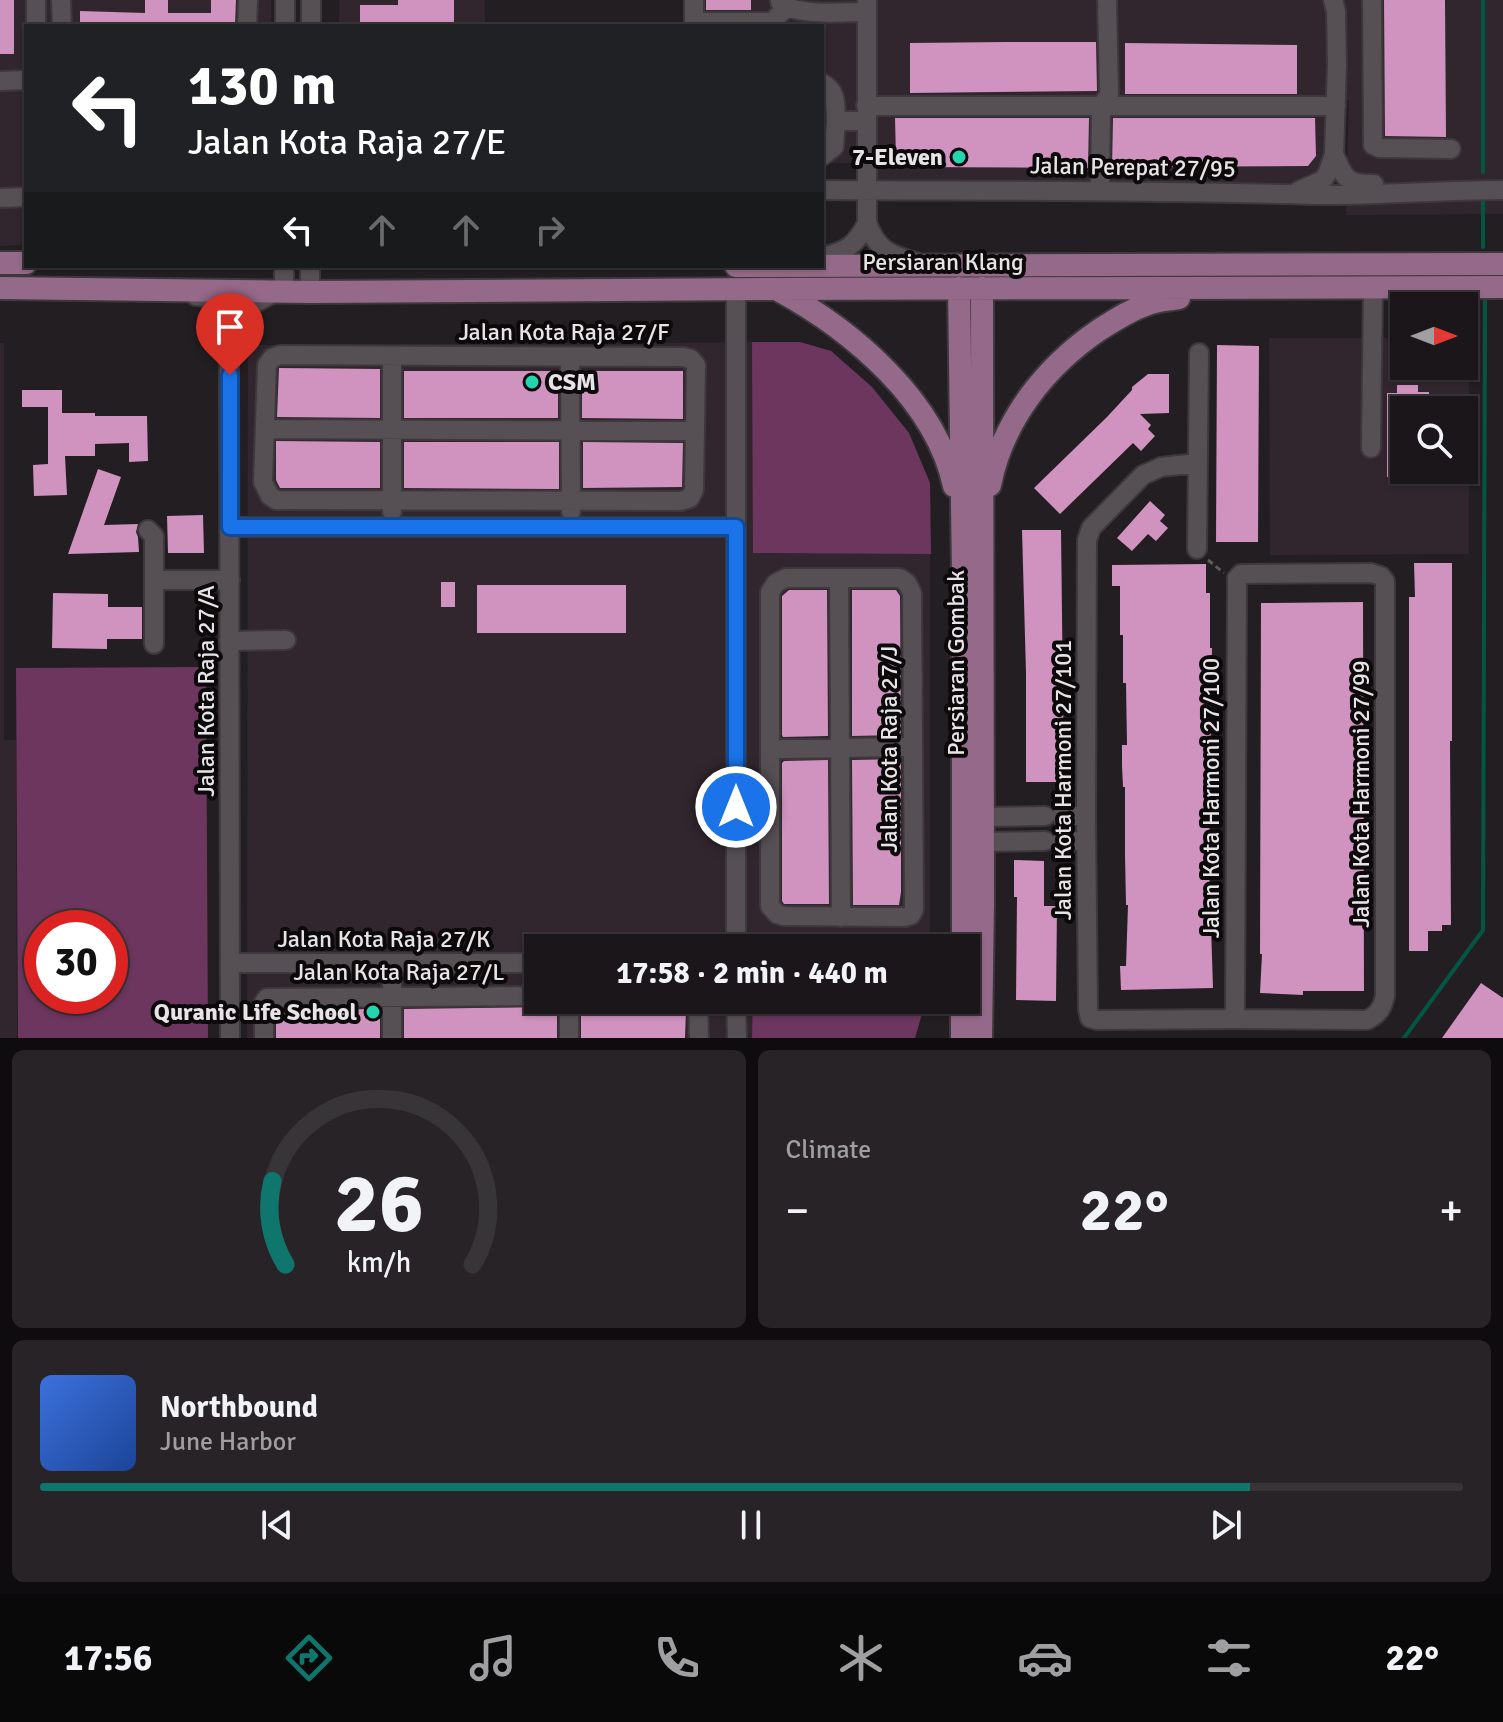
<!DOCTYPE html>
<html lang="en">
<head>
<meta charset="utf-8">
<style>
  body { margin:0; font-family:Signika,sans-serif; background:#272327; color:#f1f3f6; height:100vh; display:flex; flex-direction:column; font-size:30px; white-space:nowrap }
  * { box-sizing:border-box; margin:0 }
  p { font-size:26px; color:#9f9fa2 }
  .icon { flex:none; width:44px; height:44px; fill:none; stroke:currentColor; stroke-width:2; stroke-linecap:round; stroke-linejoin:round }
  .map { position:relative; height:1038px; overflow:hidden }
  .sheet { display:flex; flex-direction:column; gap:12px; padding:12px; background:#0e0c0e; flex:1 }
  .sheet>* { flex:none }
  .hud { position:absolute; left:24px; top:24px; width:800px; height:244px; border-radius:0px; box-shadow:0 2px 6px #0004,0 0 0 2px #383539; background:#202124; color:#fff; overflow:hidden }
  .needle { width:52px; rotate:90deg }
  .fabs { position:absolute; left:1390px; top:292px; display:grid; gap:16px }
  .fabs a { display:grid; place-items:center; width:88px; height:88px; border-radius:0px; background:#1a161a; box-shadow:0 2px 6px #0004,0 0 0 2px #383539; font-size:40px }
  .speed { position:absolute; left:24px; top:910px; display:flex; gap:16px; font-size:40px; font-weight:700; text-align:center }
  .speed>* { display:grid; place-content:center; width:104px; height:104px; border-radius:50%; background:#1a161a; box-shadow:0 2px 6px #0004,0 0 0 2px #383539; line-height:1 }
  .speed .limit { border:12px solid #d22; background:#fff; color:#111 }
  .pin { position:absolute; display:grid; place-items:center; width:68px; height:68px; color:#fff; margin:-82px -34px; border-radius:50% 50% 50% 0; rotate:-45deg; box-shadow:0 0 8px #0007 }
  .pin .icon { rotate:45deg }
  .me { position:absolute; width:88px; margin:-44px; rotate:0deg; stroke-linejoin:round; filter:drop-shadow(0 0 6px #0008) }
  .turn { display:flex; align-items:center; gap:28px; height:168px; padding:0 32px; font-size:36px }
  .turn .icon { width:104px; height:104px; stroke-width:2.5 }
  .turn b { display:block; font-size:56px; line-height:68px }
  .lanes { display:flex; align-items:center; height:76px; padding:0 32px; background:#0003; justify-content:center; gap:40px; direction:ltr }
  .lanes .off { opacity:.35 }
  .big { font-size:60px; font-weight:700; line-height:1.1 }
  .sheet .widget { flex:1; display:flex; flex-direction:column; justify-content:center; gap:12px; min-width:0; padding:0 28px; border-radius:12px; background:#272327 }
  .sheet .dial { align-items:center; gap:0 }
  .dial svg { height:208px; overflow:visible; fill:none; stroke:#383539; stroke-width:7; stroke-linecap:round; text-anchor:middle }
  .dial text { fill:#f1f3f6; stroke:none }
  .song { display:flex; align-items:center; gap:24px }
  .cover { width:96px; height:96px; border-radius:12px; background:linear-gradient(135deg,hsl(220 70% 55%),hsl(220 70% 35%)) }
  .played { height:8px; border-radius:4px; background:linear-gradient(90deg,#0f766e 85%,#383539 85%) }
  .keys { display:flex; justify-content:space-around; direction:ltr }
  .heat { display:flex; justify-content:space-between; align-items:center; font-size:44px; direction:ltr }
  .sheet .tiles { flex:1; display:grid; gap:12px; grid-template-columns:1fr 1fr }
  .widget:last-child { grid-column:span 2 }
  .trip { position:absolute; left:524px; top:934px; width:456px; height:80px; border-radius:0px; background:#1a161a; box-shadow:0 2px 6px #0004,0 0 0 2px #383539; font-weight:700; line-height:80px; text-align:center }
  .dock { display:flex; height:128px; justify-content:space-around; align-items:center; background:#0a090a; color:#9f9fa2 }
  .dock .icon { width:56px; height:56px }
  .dock .selected { color:#0f766e }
  .dock b { font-size:36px; color:#f1f3f6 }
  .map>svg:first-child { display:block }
</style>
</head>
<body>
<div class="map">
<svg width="1503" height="1038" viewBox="0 0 1503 1038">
  <rect width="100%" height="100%" fill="#231e22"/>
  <path fill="#31262d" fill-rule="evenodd" d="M 0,0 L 271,0 L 271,26 L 26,26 L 26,245 L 0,246 Z
    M 339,0 L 485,0 L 485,26 L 339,26 Z
    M 699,0 L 856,0 L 856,163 L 822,163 L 822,26 L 699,26 Z
    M 877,0 L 1503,0 L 1503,214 L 1346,215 L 1349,100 L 877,101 Z
    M 872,110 L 1330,110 L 1329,153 L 1322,172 L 1289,188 L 872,184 Z
    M 1469,337 L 1469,554 L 1270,555 L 1269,338 L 1404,338 L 1404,366 L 1464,366 L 1464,338 ZM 1404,410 L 1464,410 L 1464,470 L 1404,470 Z
    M 800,342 L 831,351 L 872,387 L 909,433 L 930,483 L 930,948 L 538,948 L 538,1000 L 926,1000 L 915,1038 L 247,1038 L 248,345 Z
    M 0,343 L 4,343 L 4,740 L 16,740 L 17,1038 L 0,1038 Z"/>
  <path fill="#6c365e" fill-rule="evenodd" d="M 752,342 L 800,342 L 831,351 L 872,387 L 909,433 L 930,483 L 931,554 L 753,553 Z
    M 206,667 L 208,1038 L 18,1038 L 16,668 ZM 42,928 L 110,928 L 110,996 L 42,996 Z
    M 753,936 L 930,936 L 930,948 L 753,948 Z
    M 753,1000 L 926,1000 L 915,1038 L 752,1038 Z"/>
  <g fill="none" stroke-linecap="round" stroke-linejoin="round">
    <path stroke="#045644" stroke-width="4" d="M 1483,0 L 1483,172
      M 1483,201 L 1483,247
      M 1404,1038 L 1483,930 L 1485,295"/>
  </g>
  <path fill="#d092be" d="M 0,0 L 14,0 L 14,54 L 0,54 Z
    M 145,0 L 168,0 L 168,13 L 211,13 L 211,0 L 236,0 L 235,26 L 80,26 L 80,11 L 145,13 Z
    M 398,0 L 454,0 L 454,26 L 360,26 L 360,5 L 398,5 Z
    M 706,0 L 751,0 L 751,10 L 706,10 Z
    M 1384,0 L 1445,0 L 1446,137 L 1385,136 Z
    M 1006,42 L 1096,42 L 1097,91 L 910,93 L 910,43 Z
    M 1125,43 L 1297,45 L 1297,94 L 1125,94 Z
    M 895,118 L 1089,118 L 1088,168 L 906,167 L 896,159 Z
    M 1113,118 L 1315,118 L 1316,156 L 1308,166 L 1112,167 Z
    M 1217,345 L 1259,346 L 1258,542 L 1216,542 Z
    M 279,368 L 380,369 L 380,418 L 277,417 Z
    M 404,371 L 558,371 L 558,418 L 404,418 Z
    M 582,371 L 683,371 L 683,419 L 582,418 Z
    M 1148,374 L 1169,374 L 1169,413 L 1140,414 L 1151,425 L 1148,429 L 1155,436 L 1141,451 L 1133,443 L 1060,514 L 1034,488 L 1107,417 L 1132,390 L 1132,387 Z
    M 1397,385 L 1418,385 L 1418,392 L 1429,392 L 1429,410 L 1404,410 L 1404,477 L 1387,477 L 1387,393 L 1397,393 Z
    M 22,390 L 62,390 L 62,413 L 95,413 L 95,416 L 147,416 L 148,461 L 129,462 L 129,443 L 95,444 L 95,456 L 65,456 L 67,495 L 34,496 L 33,465 L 48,464 L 48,407 L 22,407 Z
    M 276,441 L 380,442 L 380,488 L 280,488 L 276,480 Z
    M 404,442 L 559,442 L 559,489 L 404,488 Z
    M 583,442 L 683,443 L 682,487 L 583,488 Z
    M 98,469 L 121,477 L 104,525 L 138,524 L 136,532 L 138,537 L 139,552 L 68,554 Z
    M 1150,501 L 1165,515 L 1160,521 L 1168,528 L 1156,541 L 1148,534 L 1132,551 L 1117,538 Z
    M 203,515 L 204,553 L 168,553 L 167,516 Z
    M 1022,530 L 1061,530 L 1064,782 L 1026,782 L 1026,673 Z
    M 1414,563 L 1452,563 L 1452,741 L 1450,741 L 1451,925 L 1442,925 L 1442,931 L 1428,931 L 1428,951 L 1409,951 L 1409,597 L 1415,597 Z
    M 1206,564 L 1206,593 L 1210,593 L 1210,648 L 1212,648 L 1209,864 L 1213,988 L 1121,990 L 1120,966 L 1126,966 L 1128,905 L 1126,905 L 1125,855 L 1125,787 L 1123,787 L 1122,766 L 1122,745 L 1127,745 L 1126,683 L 1123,683 L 1123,635 L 1120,635 L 1120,586 L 1112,586 L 1112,565 Z
    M 441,582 L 455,582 L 455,607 L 441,607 Z
    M 477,585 L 626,585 L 626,633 L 477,633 Z
    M 789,590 L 827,590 L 828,736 L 783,737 L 782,735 L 782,596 Z
    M 852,590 L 896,590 L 900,596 L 901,732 L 899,735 L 852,736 Z
    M 53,593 L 108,594 L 108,607 L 142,607 L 142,639 L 107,639 L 107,649 L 52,648 Z
    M 1363,602 L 1364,991 L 1303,991 L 1303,995 L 1260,993 L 1262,954 L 1260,954 L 1261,603 Z
    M 899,759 L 901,761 L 901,892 L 899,905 L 853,905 L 852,760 Z
    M 828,760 L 829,904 L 784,904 L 782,901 L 782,763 L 784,761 Z
    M 1014,860 L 1044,861 L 1044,906 L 1057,906 L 1056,1001 L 1016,1000 L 1017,897 L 1014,897 Z
    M 1481,983 L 1503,998 L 1503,1038 L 1442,1038 Z
    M 543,1007 L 557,1007 L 557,1038 L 404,1038 L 404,1009 Z
    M 380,1009 L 380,1038 L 276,1038 L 276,1010 Z
    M 581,1010 L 686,1010 L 685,1038 L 581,1038 Z"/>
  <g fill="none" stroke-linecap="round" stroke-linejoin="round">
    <g stroke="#3d383b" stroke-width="22">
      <path id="minor" d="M 36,0 L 36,26
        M 61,0 L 62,26
        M 867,0 L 867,223 C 877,250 890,255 916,262
        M 1372,0 L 1373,145 L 1379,148 L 1451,149
        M 780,2 C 796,17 845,12 867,12
        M 694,22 L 772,22 L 786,8
        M 247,26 L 248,0
        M 285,26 L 285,0
        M 311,26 L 311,0
        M 694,26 L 694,0
        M 0,81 L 26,80
        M 822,83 C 838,91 835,106 836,121
        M 866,106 L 1336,106
        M 1334,154 C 1344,178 1347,185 1374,184
        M 822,156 L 834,147 L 836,121 L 866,121
        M 822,190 C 986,191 1150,190 1315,195 C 1377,196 1440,190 1503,190
        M 1100,190 L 1101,106 L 1109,95 L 1107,0
        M 1298,191 L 1323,180 L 1328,172 L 1334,154 L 1337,64 L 1336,11 L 1333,0
        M 0,198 L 26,197
        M 822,257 C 847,251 855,246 867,223
        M 310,266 L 310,292
        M 736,289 L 736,948
        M 284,292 L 284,266
        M 196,296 C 202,297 211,298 216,300 C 228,307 227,332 229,344 L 230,1038
        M 231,342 L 241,314 L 248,307 L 275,292
        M 280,355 L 683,357 L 691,359 L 696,365 L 694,490 L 690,498 L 681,501 L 276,500 L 270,496 L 263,482 L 267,365 L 272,358 Z
        M 570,357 L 571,512
        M 265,429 L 695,431
        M 1371,448 L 1373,287
        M 1197,463 L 1161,467 L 1143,475 L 1091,528 L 1087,540 L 1086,816 L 1088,1009 L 1090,1018 L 1097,1020 L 1235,1019 L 1367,1020 C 1379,1014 1382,1008 1385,996 L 1385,581 L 1381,576 L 1371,573 L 1241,574 L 1237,578 L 1235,1019
        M 392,512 L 392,356
        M 230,527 L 736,527
        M 148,530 L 154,536 L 154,644
        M 1197,549 L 1199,353
        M 786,578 L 900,578 L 907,583 L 912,593 L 914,909 L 911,915 L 905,917 L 784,916 L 777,914 L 770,906 L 770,592 L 776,583 Z
        M 839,578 L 841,917
        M 155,580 L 230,580
        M 229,641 L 286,640
        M 782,749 L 903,747
        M 1061,816 L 1086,816
        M 982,817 L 1045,816
        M 1061,841 L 1086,841
        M 982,842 L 1045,841
        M 230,963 L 538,963
        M 392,963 L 392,1038
        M 569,1000 L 569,1038
        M 698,1000 L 699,1038
        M 736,1000 L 737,1038
        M 264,1038 L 264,1002 L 267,998 L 538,996"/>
    </g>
    <g stroke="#3d383b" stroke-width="26">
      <path id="major" d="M 0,263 L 26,263
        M 736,266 L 1503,264
        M 0,288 L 310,292 L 776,289 L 1503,287
        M 959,288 L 963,575 L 963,948
        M 780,291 C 853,331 936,401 954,486
        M 990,485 C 1003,420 1045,367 1099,330 C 1115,320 1130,310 1148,304 C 1158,300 1169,300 1179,298
        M 962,1038 L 962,1000
        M 981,1038 L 983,902 L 982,288"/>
    </g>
    <path stroke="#5f5a5e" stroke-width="3" stroke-dasharray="6 4" stroke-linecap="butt" d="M 1208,560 L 1224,573"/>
    <use href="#minor" stroke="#565054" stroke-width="18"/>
    <use href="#major" stroke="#956989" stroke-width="22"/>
  </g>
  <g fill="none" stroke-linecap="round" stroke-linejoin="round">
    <g stroke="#114b97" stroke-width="20">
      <path id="route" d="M 230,375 L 230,527 L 736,527 L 736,807"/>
    </g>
    <use href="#route" stroke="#1a73e8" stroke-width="14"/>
  </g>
  <g fill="#25d5ae" stroke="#0b090a" stroke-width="3">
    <circle cx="959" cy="157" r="8"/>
    <circle cx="532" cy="382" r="8"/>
    <circle cx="373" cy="1012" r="8"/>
  </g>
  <g text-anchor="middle" stroke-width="8" stroke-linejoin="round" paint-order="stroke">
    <g font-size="24" font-weight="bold" fill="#e7e3e6" stroke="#0b090a" text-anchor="end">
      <text x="943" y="165">7-Eleven</text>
      <text x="548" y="390" text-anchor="start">CSM</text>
      <text x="357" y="1020">Quranic Life School</text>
    </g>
    <g font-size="24" fill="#e7e3e6" stroke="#0b090a">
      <text transform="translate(1133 167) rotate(1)" y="8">Jalan Perepat 27/95</text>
      <text x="943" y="270">Persiaran Klang</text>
      <text x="564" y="340">Jalan Kota Raja 27/F</text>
      <text transform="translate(956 663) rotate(-90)" y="8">Persiaran Gombak</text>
      <text transform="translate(206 691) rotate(-90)" y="8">Jalan Kota Raja 27/A</text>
      <text transform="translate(889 749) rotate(-90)" y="8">Jalan Kota Raja 27/J</text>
      <text transform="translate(1063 780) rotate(-90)" y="8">Jalan Kota Harmoni 27/101</text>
      <text transform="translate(1361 794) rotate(-90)" y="8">Jalan Kota Harmoni 27/99</text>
      <text transform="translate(1211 798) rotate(-90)" y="8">Jalan Kota Harmoni 27/100</text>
      <text x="384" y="947">Jalan Kota Raja 27/K</text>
      <text x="399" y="980">Jalan Kota Raja 27/L</text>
    </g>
  </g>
</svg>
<div class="fabs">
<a><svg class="needle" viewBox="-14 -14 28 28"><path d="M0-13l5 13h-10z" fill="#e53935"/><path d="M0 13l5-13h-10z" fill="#9f9fa2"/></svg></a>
<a><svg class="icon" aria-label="search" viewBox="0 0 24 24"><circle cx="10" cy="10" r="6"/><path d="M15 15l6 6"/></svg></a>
</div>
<div class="speed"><div class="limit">30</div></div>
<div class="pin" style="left:230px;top:375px;background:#d93025"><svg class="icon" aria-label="arrive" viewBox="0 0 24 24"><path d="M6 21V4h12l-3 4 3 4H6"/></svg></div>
<svg class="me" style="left:736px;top:807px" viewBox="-20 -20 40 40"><circle r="17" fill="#1a73e8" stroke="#fff" stroke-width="3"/><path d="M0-11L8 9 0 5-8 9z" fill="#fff"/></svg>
<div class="trip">17:58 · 2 min · 440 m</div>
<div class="hud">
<div class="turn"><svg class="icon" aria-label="left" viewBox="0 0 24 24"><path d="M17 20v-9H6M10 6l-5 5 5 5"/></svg><div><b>130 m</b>Jalan Kota Raja 27/E</div></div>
<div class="lanes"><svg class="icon" aria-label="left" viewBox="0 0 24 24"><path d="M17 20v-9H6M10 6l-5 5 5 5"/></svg><svg class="icon off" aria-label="ahead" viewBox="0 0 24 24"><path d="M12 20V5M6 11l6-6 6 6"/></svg><svg class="icon off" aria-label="ahead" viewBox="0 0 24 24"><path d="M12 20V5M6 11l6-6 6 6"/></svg><svg class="icon off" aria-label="right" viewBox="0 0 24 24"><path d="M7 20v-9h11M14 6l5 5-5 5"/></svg></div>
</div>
</div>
<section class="sheet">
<div class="tiles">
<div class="widget dial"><svg viewBox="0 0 100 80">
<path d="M14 69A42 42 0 1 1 86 69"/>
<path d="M14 69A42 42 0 0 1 9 37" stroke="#0f766e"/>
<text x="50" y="56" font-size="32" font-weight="700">26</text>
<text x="50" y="72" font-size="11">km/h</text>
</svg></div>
<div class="widget"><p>Climate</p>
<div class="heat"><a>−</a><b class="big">22°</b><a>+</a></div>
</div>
<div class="widget">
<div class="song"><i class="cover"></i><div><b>Northbound</b><p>June Harbor</p></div></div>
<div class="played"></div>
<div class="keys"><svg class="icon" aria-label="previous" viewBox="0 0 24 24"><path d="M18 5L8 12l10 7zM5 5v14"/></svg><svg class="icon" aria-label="pause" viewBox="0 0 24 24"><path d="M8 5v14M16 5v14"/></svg><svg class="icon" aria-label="next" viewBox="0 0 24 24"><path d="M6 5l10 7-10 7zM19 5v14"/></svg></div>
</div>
</div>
</section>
<nav class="dock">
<b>17:56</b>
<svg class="icon selected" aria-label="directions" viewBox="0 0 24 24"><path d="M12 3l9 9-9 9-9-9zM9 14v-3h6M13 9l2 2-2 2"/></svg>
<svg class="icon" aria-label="music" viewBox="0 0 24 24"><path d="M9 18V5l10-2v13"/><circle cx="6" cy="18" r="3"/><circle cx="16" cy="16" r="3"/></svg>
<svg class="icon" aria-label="phone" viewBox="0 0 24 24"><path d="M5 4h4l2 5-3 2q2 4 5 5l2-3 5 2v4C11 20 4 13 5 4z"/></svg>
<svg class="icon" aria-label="climate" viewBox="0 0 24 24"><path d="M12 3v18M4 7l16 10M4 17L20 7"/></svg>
<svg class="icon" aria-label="car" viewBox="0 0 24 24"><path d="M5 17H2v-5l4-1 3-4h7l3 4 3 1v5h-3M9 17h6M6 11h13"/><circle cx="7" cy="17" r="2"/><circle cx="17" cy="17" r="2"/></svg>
<svg class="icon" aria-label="filters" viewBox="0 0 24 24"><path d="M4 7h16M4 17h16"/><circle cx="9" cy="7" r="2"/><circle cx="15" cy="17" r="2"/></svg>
<b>22°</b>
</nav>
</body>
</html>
